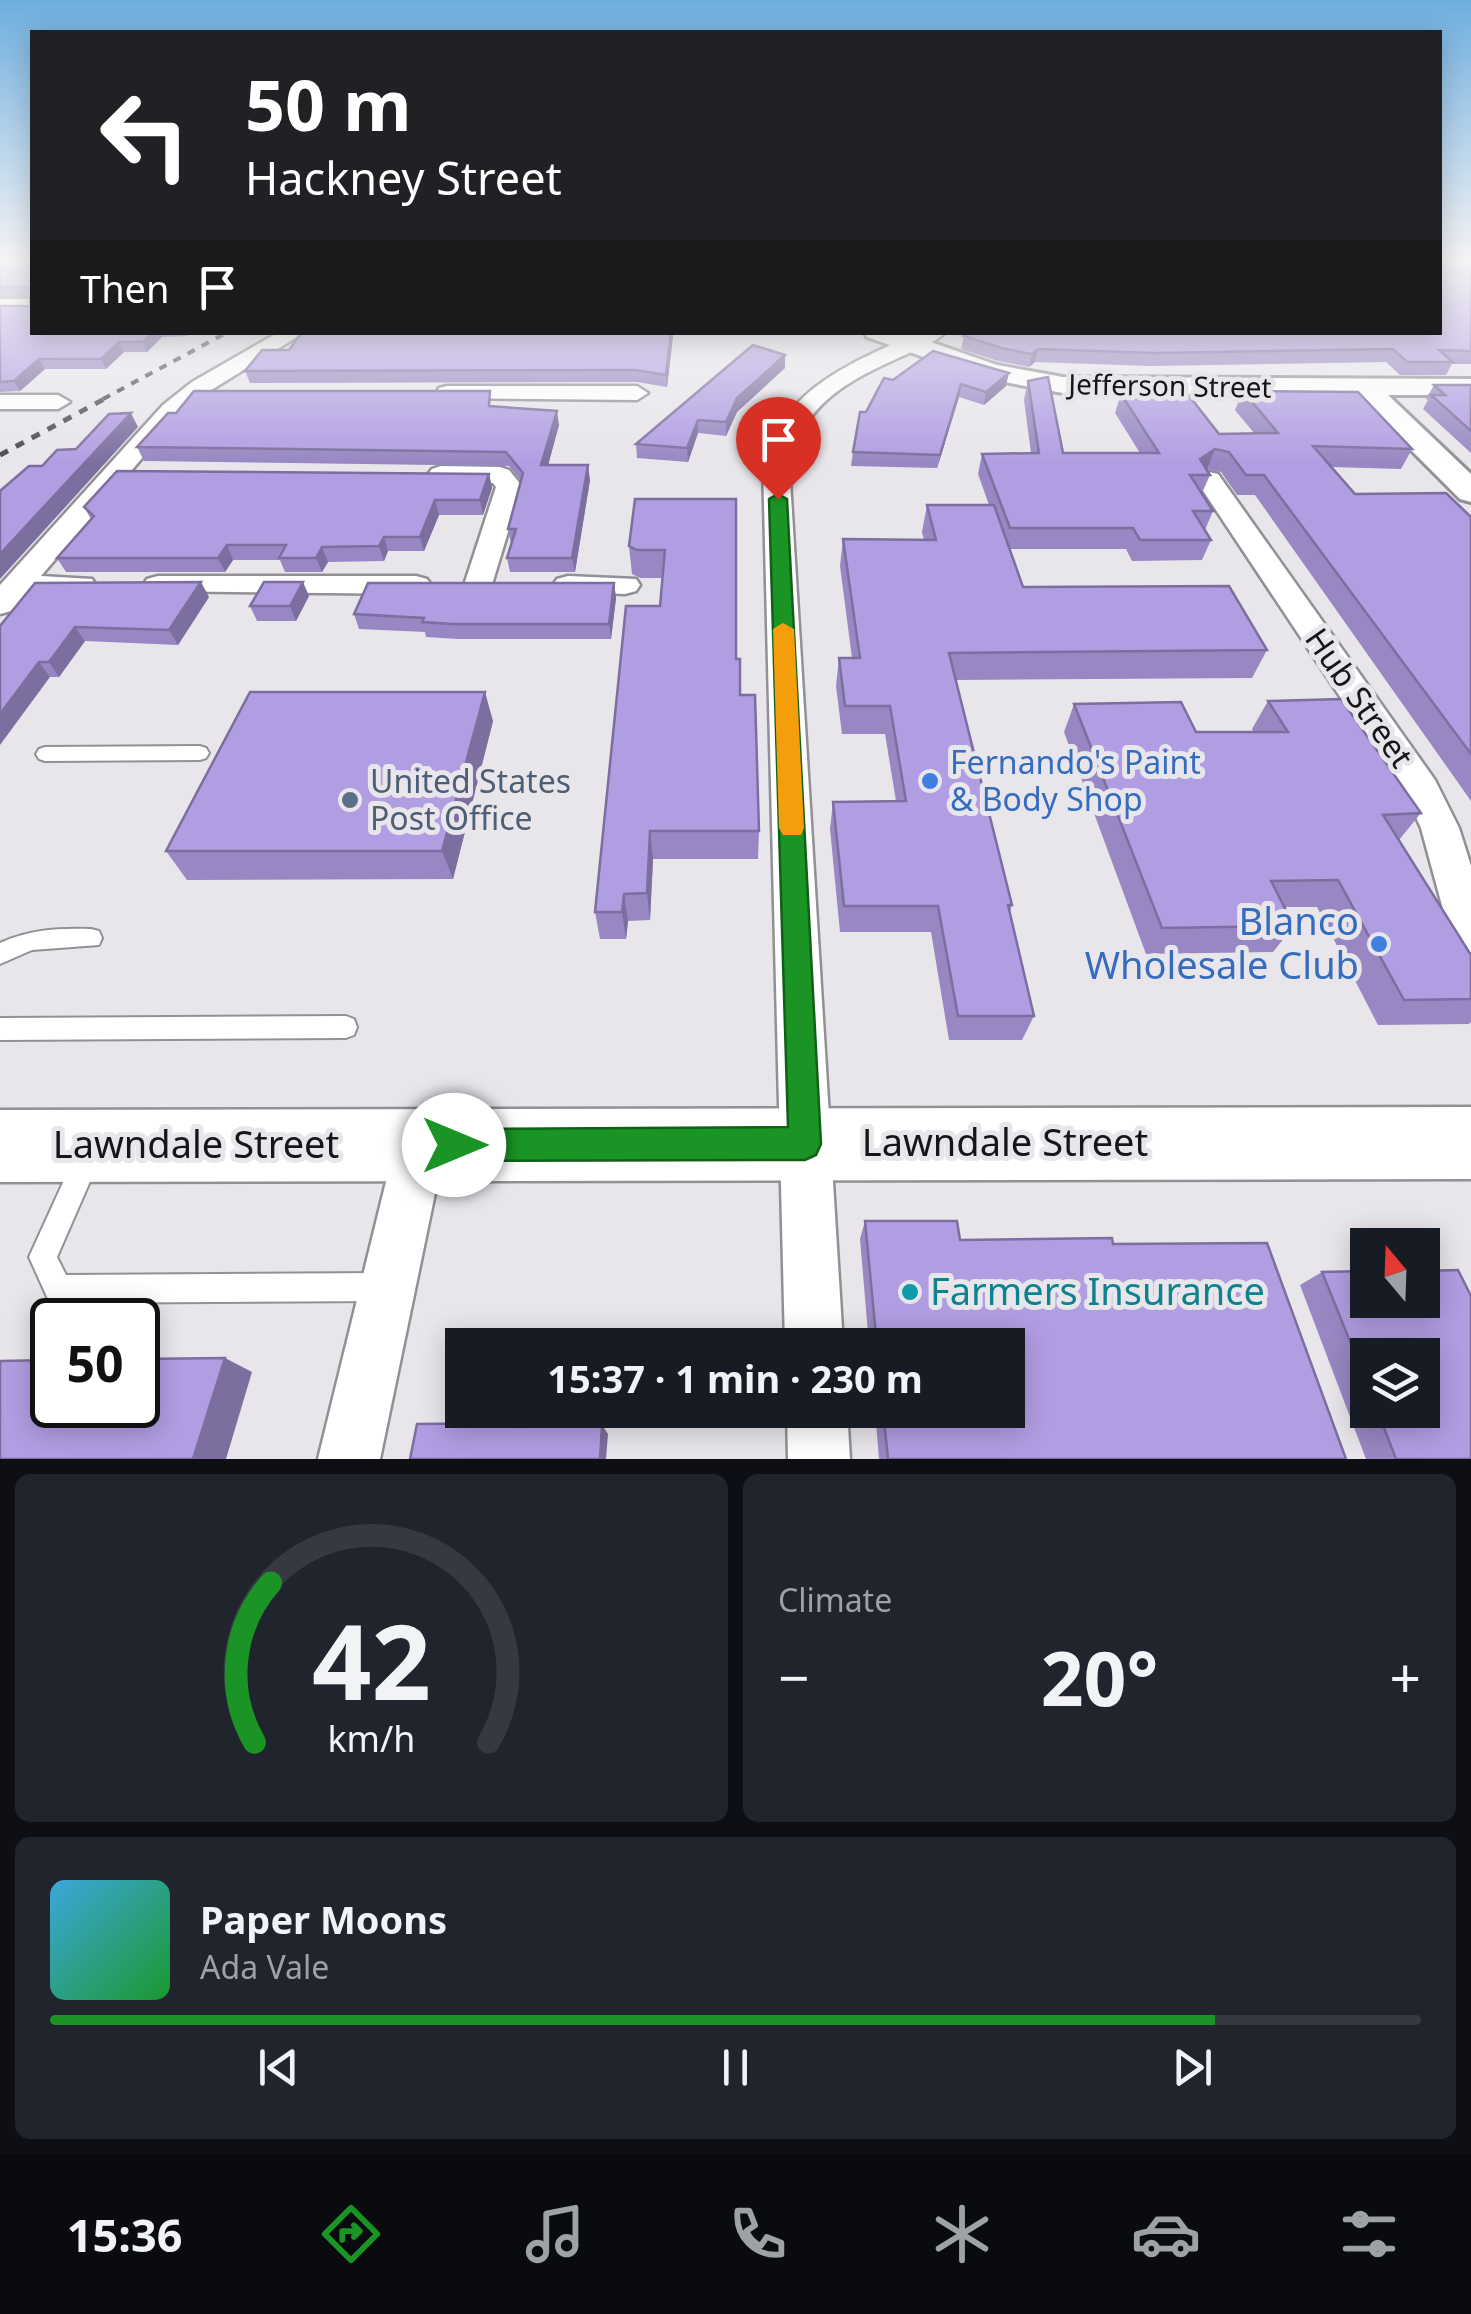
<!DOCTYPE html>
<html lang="en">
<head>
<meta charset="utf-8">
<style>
  body { margin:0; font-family:"Noto Sans",sans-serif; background:#20242c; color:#f1f3f6; height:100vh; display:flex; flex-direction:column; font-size:38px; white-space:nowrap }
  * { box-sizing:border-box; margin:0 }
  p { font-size:32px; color:#9ea1a6 }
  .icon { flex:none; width:55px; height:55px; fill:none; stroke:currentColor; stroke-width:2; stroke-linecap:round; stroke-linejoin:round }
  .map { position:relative; height:1459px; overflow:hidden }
  .sheet { display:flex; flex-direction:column; gap:15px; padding:15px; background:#0d0f14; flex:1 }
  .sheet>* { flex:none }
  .top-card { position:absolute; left:30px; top:30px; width:1412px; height:305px; border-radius:0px; box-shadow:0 5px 25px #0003; background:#202124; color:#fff; overflow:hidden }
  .needle { width:65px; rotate:341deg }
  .fabs { position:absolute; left:1350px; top:1228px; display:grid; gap:20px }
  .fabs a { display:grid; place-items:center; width:90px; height:90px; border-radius:0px; background:#171b24; box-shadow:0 5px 25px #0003; font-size:50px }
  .speed { position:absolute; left:30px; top:1298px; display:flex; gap:20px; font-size:50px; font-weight:700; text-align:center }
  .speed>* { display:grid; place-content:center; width:130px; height:130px; border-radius:50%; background:#171b24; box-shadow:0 5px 25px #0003; line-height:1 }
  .speed .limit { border:5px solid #111; border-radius:15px; background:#fff; color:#111 }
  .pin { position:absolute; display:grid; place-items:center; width:85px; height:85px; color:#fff; margin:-102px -42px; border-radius:50% 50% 50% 0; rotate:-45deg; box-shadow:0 0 10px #0007 }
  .pin .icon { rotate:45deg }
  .me { position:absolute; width:110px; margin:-55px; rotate:90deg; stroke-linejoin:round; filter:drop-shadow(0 0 8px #0008) }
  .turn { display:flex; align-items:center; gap:35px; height:210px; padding:0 50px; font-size:45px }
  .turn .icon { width:130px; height:130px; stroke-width:2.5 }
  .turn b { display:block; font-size:70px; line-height:85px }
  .then { display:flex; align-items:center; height:95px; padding:0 50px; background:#0003; gap:20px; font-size:38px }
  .big { font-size:75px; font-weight:700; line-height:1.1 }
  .sheet .widget { flex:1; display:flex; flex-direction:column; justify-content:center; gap:15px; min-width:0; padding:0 35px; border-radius:15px; background:#20242c }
  .sheet .dial { align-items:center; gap:0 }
  .dial svg { height:260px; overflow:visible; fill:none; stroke:#363941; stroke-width:7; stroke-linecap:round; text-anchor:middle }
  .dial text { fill:#f1f3f6; stroke:none }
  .song { display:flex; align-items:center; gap:30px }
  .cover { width:120px; height:120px; border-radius:15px; background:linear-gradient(135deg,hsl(200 70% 55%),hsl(130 70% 35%)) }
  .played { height:10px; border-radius:5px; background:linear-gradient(90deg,#1a9424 85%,#363941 85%) }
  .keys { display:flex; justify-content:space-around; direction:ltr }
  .heat { display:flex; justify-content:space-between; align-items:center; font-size:55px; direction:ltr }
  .sheet .tiles { flex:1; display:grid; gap:15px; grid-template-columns:1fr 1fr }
  .widget:last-child { grid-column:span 2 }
  .trip { position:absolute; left:445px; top:1328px; width:580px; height:100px; border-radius:0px; background:#171b24; box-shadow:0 5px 25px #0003; font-weight:700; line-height:100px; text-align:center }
  .dock { display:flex; height:160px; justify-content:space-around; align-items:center; background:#090b0e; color:#9ea1a6 }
  .dock .icon { width:70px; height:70px }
  .dock .current { color:#1a9424 }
  .dock b { font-size:45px; color:#f1f3f6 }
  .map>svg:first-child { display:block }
</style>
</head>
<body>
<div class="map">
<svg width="1471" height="1459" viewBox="0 0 1471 1459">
  <rect width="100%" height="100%" fill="#e8e6eb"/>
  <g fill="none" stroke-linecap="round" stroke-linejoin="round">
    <g stroke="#929095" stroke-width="4">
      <path id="service" d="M 200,746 L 206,748 L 209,753 L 206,758 L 200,760 L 45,761 L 39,759 L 36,754 L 39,749 L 45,747 Z
        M 91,929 L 99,931 L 102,938 L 99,945 L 32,950 L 0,964 L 0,943 C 30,929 59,928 91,929 Z
        M 346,1016 L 354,1019 L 357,1027 L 354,1035 L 346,1038 L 0,1040 L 0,1018 Z
        M 85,1150 L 94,1154 L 98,1163 L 57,1257 L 66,1275 L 383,1273 L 393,1277 L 397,1287 L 393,1297 L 383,1301 L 58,1303 L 48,1299 L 29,1257 L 76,1154 Z"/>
    </g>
    <g stroke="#929095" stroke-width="5">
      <path id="minor" d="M 279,332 L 305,332 L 208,392 L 179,415 L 41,576 L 92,579 L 96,585 L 92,591 L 25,594 L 11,611 L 0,614 L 0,585 L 163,405 L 192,382 Z
        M 918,332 L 946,332 C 935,343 918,348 905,355 C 849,380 805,402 789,464 L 843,1345 L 785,1345 L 763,464 C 787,385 850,365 918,332 Z
        M 447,386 L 637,386 L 648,393 L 637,400 L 439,398 L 436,393 L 439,388 Z
        M 0,395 L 58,395 L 70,402 L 58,409 L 0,409 Z
        M 441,466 L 500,467 L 509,470 L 522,486 L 490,591 L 468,591 L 464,585 L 496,487 L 493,483 L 432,479 L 428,474 L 432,469 Z
        M 1209,472 L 1218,474 L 1435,780 L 1459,828 L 1471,866 L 1471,954 L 1456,948 L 1450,935 L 1421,828 L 1406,796 L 1196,480 Z
        M 158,576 L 416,576 L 427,579 L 431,585 L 427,591 L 416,594 L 147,591 L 143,585 L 147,579 Z
        M 568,576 L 636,579 L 640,585 L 636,591 L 625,594 L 557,591 L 553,585 L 557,579 Z
        M 420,1120 L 438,1127 L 445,1145 L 380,1459 L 318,1459 L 395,1145 L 402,1127 Z
        M 787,1410 L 847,1410 L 850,1459 L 788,1459 Z"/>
    </g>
    <g stroke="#929095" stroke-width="6">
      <path id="tertiary" d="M 0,299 L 32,299 L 32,313 L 0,313 Z
        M 864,332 L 902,332 L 997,365 L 1063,377 L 1471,379 L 1471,395 L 1388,395 L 1471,474 L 1471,502 L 1460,499 L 1356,395 L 1063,393 L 983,378 L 867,337 Z"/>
    </g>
    <g stroke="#929095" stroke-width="5">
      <path id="secondary" d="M 1471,1107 L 1471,1179 L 0,1182 L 0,1110 Z"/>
    </g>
    <use href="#service" fill="#fff" fill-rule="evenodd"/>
    <use href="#minor" fill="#fff" fill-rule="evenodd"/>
    <use href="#tertiary" fill="#fff" fill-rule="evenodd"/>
    <use href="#secondary" fill="#fff" fill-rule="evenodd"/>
    <path stroke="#4b494c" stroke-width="4" stroke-dasharray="8 8" stroke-linecap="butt" d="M 103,399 L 228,332"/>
    <path stroke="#4b494c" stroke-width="5" stroke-dasharray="9 9" stroke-linecap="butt" d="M 0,455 L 108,397"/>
  </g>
  <path fill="#9887c2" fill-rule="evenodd" d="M 0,260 L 32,260 L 32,332 L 192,332 L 187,336 L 162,337 L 147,352 L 124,352 L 106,369 L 45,369 L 20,391 L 0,392 L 0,306 L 30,306 L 30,296 L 0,296 Z
    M 1471,261 L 1471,364 L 1452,364 L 1446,375 L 1400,375 L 1386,362 L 1150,366 L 1035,362 L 1029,367 L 998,361 L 961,349 L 964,336 Z
    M 302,332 L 673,332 L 673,336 L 667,387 L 637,382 L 250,383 L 245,371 L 289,350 Z
    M 785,355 L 785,368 L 737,412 L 726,436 L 698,433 L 688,462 L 637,458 L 636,444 Z
    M 893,380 L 1006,386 L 984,405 L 959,397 L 937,468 L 851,466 L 853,452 L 866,412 Z
    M 1028,381 L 1063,453 L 1140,453 L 1115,413 L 1121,394 L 1219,434 L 1254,433 L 1235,410 L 1243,391 L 1412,449 L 1401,469 L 1331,467 L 1355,494 L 1471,517 L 1471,801 L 1255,495 L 1237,495 L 1221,472 L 1206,469 L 1210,475 L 1202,493 L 1213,511 L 1205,530 L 1211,540 L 1202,560 L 1132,561 L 1126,549 L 1010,549 L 1023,587 L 1267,650 L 1252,678 L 956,680 L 1012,905 L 1010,912 L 1034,1016 L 1022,1040 L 949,1040 L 931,932 L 840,932 L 830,829 L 833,802 L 896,801 L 885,734 L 842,734 L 836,686 L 839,658 L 852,658 L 840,566 L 843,539 L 924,540 L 922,532 L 927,505 L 989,505 L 978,474 L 982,454 L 1031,453 L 1024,400 Z
    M 1434,385 L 1471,385 L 1471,453 L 1423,409 L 1428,400 L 1426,399 Z
    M 493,406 L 559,425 L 548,465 L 590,480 L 575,572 L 510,572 L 507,558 L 511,544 L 508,529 L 521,481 L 509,466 L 144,461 L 137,447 Z
    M 489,474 L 492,488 L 483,515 L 439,515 L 424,551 L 388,551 L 384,561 L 328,562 L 322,572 L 285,572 L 280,560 L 233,560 L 225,572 L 66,572 L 57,558 L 91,519 L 84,507 Z
    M 635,499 L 736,659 L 759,831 L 758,859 L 653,859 L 650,920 L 628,921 L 626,939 L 600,939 L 595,912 L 660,606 L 662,578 L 640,578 L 632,574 L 629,546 Z
    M 614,583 L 616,598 L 611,639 L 458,639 L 426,637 L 425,632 L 359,629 L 354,614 Z
    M 309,596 L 296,621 L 257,621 L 250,606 Z
    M 209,597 L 178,645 L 85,641 L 59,677 L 50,677 L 0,626 Z
    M 1268,701 L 1421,813 L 1399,840 L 1471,955 L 1471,1022 L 1469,1024 L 1378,1025 L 1317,907 L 1284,907 L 1294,926 L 1273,952 L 1146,954 L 1064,732 L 1074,704 L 1196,732 L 1254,732 L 1252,729 Z
    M 493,721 L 453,879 L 187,880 L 166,851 Z
    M 865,1221 L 960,1240 L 1113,1244 L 1346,1459 L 879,1459 L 875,1410 L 1008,1410 L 1008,1345 L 869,1345 L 860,1239 Z
    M 1322,1272 L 1471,1459 L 1366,1459 L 1300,1285 ZM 1368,1355 L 1422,1410 L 1368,1410 Z"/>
  <path fill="#7c6e9e" d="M 153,332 L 160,332 L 162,337 L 147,352 L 143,342 Z
    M 671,332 L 673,336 L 667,387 L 666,375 Z
    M 119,342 L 124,352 L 106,369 L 101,359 Z
    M 1038,349 L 1035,362 L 1029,367 L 1032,354 Z
    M 785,355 L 785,368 L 737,412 L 726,436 L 726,422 L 737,398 Z
    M 39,359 L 45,369 L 20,391 L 14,381 Z
    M 1009,373 L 1006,386 L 984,405 L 986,392 Z
    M 961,384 L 959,397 L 937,468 L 940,455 Z
    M 557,411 L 559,425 L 544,480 L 541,465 Z
    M 131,413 L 138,427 L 0,579 L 0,554 Z
    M 698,420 L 698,433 L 688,462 L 687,448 Z
    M 1215,449 L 1207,469 L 1199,475 L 1200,459 Z
    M 588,465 L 590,480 L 575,572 L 572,558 Z
    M 489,474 L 492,488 L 483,515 L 480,500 Z
    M 435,500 L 439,515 L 424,551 L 420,537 Z
    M 384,537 L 388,551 L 384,561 L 379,546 Z
    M 227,545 L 233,560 L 225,572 L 218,558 Z
    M 322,547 L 328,562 L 322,572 L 316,558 Z
    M 201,582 L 209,597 L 178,645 L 169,630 Z
    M 303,582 L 309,596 L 296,621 L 290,606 Z
    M 614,583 L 616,598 L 611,639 L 609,624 Z
    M 75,627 L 85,641 L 59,677 L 49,662 Z
    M 39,662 L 50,677 L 0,745 L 0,714 Z
    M 485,692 L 493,721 L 453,879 L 442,851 Z
    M 650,831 L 653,859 L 650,920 L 647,893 Z
    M 624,894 L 628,921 L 626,939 L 622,912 Z
    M 225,1358 L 252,1372 L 226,1459 L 193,1459 Z
    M 602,1425 L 608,1434 L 606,1459 L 600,1459 Z"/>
  <path fill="#b19de2" stroke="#7c6e9e" stroke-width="2.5" d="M 0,260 L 32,260 L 32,332 L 153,332 L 143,342 L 119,342 L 101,359 L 39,359 L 14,381 L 0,382 L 0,306 L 30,306 L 30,287 L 0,287 Z
    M 1440,260 L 1471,261 L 1471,351 L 1439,350 L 1453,362 L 1407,362 L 1393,349 L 1154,353 L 1038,349 L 1032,354 L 1001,348 L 964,336 L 971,332 L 1440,332 Z
    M 302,332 L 671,332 L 666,375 L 636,370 L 245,371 L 262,350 L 289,350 Z
    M 753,345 L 785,355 L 737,398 L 726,422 L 698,420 L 687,448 L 636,444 Z
    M 933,351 L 1009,373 L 986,392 L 961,384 L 940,455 L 853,452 L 860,412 L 866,412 L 884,378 L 893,380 Z
    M 1048,377 L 1063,453 L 1159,453 L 1121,394 L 1187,393 L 1219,434 L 1278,433 L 1243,391 L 1358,392 L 1412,449 L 1313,446 L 1355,494 L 1446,493 L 1471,517 L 1471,754 L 1264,475 L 1246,475 L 1229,452 L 1215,449 L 1200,459 L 1210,475 L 1190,475 L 1213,511 L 1193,511 L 1211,540 L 1140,540 L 1133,528 L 1010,528 L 982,454 L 1039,453 L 1028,381 Z
    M 1434,385 L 1471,385 L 1471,431 L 1431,395 L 1445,395 Z
    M 194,391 L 490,391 L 489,406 L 557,411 L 541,465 L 588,465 L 572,558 L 507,558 L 516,529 L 508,529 L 523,473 L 506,452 L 137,447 L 168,413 L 176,413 Z
    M 131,413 L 0,554 L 0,491 L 29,466 L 42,466 L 57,450 L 76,449 L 109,414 Z
    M 117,471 L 489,474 L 480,500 L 435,500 L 420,537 L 384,537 L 379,546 L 322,547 L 316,558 L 279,558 L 286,545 L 227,545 L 218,558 L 57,558 L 94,516 L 84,507 Z
    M 635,499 L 736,499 L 736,659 L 740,659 L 740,695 L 755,695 L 759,831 L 650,831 L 647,893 L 624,894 L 622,912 L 595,912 L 626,606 L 660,606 L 665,550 L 637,550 L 629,546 Z
    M 927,505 L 994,505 L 1023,587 L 1229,586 L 1267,650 L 949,653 L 1012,905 L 1008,905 L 1034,1016 L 958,1016 L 938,906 L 844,906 L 833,802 L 906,801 L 890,706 L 845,706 L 839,658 L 860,658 L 843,539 L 936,540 Z
    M 201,582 L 169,630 L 75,627 L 49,662 L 39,662 L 0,714 L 0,626 L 35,583 Z
    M 264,582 L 303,582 L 290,606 L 250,606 Z
    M 368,583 L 614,583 L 609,624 L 453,624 L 422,622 L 424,618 L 354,614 Z
    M 250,692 L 485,692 L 442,851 L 166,851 Z
    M 1341,699 L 1421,813 L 1383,815 L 1471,955 L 1471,999 L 1404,1000 L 1338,880 L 1271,881 L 1294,926 L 1162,928 L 1074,704 L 1181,702 L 1196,732 L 1288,732 L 1268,701 Z
    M 865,1221 L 957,1221 L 960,1240 L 1112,1238 L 1113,1244 L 1267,1243 L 1346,1459 L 888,1459 L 883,1410 L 1008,1410 L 1008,1345 L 877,1345 Z
    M 1458,1270 L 1471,1296 L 1471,1459 L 1396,1459 L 1377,1410 L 1422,1410 L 1422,1355 L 1368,1355 L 1368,1386 L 1322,1272 L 1368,1271 L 1368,1300 L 1422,1300 L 1422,1271 Z
    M 225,1358 L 193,1459 L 0,1459 L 0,1361 L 52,1360 L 52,1405 L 138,1405 L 138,1359 Z
    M 515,1423 L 515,1427 L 602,1425 L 600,1459 L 410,1459 L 417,1424 Z"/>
  <linearGradient id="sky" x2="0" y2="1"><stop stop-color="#6daede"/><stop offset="0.56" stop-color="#f5f4f6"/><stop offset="1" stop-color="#f5f4f6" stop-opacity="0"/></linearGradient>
  <rect width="1471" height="464" fill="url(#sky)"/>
  <path fill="#1a9424" stroke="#116017" stroke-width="2.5" d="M 778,494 L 787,499 L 821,1144 L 816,1155 L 805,1160 L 454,1161 L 443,1157 L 438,1145 L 443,1133 L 454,1129 L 788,1127 L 769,499 Z"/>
  <path fill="#f59e0b" d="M 783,623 L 794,629 L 804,828 L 801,835 L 783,835 L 779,828 L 773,629 Z"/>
  <g fill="#3f7fe0" stroke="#e8e6eb" stroke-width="4">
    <circle cx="930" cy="781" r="10"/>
    <circle cx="1379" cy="944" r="10"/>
  </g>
  <circle fill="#5c6f8a" stroke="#e8e6eb" stroke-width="4" cx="350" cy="800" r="10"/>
  <circle fill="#0f9aa8" stroke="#e8e6eb" stroke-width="4" cx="910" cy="1292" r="10"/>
  <g text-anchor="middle" stroke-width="10" stroke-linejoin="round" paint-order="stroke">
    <g font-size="28" fill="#161517" stroke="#e8e6eb">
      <text transform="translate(1170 386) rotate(1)" y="10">Jefferson Street</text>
    </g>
    <g font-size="32" fill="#161517" stroke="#e8e6eb">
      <text transform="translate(1359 698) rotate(55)" y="11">Hub Street</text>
    </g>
    <g font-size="32" fill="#366cbe" stroke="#e8e6eb" text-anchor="start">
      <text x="950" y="774">Fernando's Paint<tspan x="950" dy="37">&amp; Body Shop</tspan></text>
    </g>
    <g font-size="32" fill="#4e5e75" stroke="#e8e6eb" text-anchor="start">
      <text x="370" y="793">United States<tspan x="370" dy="37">Post Office</tspan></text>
    </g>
    <g font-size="38" fill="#366cbe" stroke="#e8e6eb" text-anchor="end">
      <text x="1359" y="935">Blanco<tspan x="1359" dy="44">Wholesale Club</tspan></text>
    </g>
    <g font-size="38" fill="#161517" stroke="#e8e6eb">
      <text x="1005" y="1156">Lawndale Street</text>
      <text x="196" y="1158">Lawndale Street</text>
    </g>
    <g font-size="38" fill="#0d838f" stroke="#e8e6eb" text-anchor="start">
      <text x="930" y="1305">Farmers Insurance</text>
    </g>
  </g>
</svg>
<div class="fabs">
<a><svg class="needle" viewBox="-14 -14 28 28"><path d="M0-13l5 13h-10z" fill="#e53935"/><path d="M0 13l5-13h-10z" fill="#9ea1a6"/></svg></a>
<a><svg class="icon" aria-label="layers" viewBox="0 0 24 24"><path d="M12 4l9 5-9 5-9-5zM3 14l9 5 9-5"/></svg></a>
</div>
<div class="speed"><div class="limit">50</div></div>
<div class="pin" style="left:778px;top:499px;background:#d93025"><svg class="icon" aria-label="arrive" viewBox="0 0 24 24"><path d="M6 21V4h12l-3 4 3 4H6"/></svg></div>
<svg class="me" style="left:454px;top:1145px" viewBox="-20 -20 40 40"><circle r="19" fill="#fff"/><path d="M0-13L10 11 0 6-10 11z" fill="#1a9424"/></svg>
<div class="trip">15:37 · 1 min · 230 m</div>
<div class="top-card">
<div class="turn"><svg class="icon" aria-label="left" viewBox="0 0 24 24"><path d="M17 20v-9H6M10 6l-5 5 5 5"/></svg><div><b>50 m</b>Hackney Street</div></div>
<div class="then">Then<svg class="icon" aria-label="arrive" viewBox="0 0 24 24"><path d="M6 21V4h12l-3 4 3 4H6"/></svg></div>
</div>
</div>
<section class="sheet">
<div class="tiles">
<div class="widget dial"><svg viewBox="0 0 100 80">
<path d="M14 69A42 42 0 1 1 86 69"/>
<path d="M14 69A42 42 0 0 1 19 20" stroke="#1a9424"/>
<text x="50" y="56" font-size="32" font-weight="700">42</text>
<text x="50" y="72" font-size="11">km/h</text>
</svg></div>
<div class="widget"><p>Climate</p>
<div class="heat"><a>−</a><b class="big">20°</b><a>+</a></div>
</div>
<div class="widget">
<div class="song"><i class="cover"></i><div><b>Paper Moons</b><p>Ada Vale</p></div></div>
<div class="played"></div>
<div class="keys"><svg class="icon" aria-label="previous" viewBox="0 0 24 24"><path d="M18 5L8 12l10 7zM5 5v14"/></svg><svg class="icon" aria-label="pause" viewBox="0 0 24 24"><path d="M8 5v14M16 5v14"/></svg><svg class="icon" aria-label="next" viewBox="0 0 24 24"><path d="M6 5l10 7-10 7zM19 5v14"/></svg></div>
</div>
</div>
</section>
<nav class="dock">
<b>15:36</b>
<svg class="icon current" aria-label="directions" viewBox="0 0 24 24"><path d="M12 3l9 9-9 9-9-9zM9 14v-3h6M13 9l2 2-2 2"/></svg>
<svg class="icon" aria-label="music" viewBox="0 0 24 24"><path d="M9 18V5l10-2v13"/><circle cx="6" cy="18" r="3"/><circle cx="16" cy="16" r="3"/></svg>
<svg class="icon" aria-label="phone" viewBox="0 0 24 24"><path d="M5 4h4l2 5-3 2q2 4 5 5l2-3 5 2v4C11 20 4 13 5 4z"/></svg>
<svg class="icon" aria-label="climate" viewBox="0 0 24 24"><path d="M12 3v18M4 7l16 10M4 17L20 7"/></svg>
<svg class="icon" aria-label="car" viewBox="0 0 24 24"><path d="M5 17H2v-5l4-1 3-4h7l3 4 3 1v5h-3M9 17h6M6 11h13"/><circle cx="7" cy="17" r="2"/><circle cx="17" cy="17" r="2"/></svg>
<svg class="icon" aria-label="filters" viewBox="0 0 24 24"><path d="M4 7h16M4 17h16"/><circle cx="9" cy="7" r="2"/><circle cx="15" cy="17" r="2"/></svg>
</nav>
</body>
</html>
